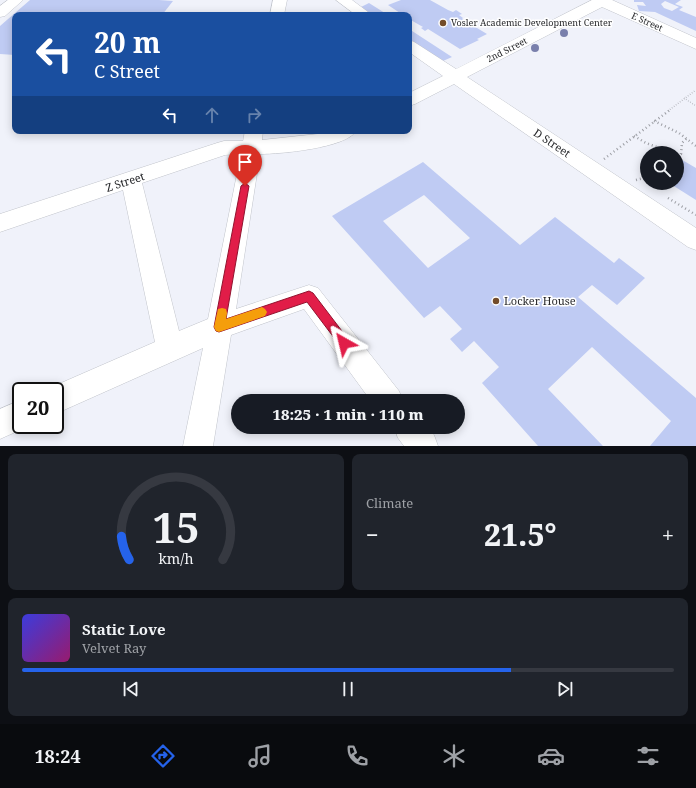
<!DOCTYPE html>
<html lang="en">
<head>
<meta charset="utf-8">
<style>
  body { margin:0; font-family:"Noto Serif",serif; background:#20242c; color:#f1f3f6; height:100vh; display:flex; flex-direction:column; font-size:15px; white-space:nowrap }
  * { box-sizing:border-box; margin:0 }
  p { font-size:13px; color:#9ea1a6 }
  .icon { flex:none; width:22px; height:22px; fill:none; stroke:currentColor; stroke-width:2; stroke-linecap:round; stroke-linejoin:round }
  .map { position:relative; height:446px; overflow:hidden }
  .details { display:flex; flex-direction:column; gap:8px; padding:8px; background:#0d0f14; flex:1 }
  .details>* { flex:none }
  .top-card { position:absolute; left:12px; top:12px; width:400px; height:122px; border-radius:8px; box-shadow:0 2px 10px #0003; background:#1a4fa0; color:#fff; overflow:hidden }
  .controls { position:absolute; left:640px; top:146px; display:grid; gap:8px }
  .controls a { display:grid; place-items:center; width:44px; height:44px; border-radius:50%; background:#171b24; box-shadow:0 2px 10px #0003; font-size:20px }
  .speed { position:absolute; left:12px; top:382px; display:flex; gap:8px; font-size:20px; font-weight:700; text-align:center }
  .speed>* { display:grid; place-content:center; width:52px; height:52px; border-radius:50%; background:#171b24; box-shadow:0 2px 10px #0003; line-height:1 }
  .speed .limit { border:2px solid #111; border-radius:6px; background:#fff; color:#111 }
  .pin { position:absolute; display:grid; place-items:center; width:34px; height:34px; color:#fff; margin:-41px -17px; border-radius:50% 50% 50% 0; rotate:-45deg; box-shadow:0 0 4px #0007 }
  .pin .icon { rotate:45deg }
  .me { position:absolute; width:44px; margin:-22px; rotate:323deg; stroke-linejoin:round; filter:drop-shadow(0 0 3px #0008) }
  .turn { display:flex; align-items:center; gap:14px; height:84px; padding:0 16px; font-size:18px }
  .turn .icon { width:52px; height:52px; stroke-width:2.5 }
  .turn b { display:block; font-size:28px; line-height:34px }
  .lanes { display:flex; align-items:center; height:38px; padding:0 16px; background:#0003; justify-content:center; gap:20px; direction:ltr }
  .lanes .off { opacity:.35 }
  .big { font-size:30px; font-weight:800; line-height:1.1 }
  .details .card { flex:1; display:flex; flex-direction:column; justify-content:center; gap:6px; min-width:0; padding:0 14px; border-radius:8px; background:#20242c }
  .details .dial { align-items:center; gap:0 }
  .dial svg { height:104px; overflow:visible; fill:none; stroke:#363941; stroke-width:7; stroke-linecap:round; text-anchor:middle }
  .dial text { fill:#f1f3f6; stroke:none }
  .song { display:flex; align-items:center; gap:12px }
  .cover { width:48px; height:48px; border-radius:6px; background:linear-gradient(135deg,hsl(240 70% 55%),hsl(320 70% 35%)) }
  .played { height:4px; border-radius:2px; background:linear-gradient(90deg,#2563eb 75%,#363941 75%) }
  .keys { display:flex; justify-content:space-around; direction:ltr }
  .heat { display:flex; justify-content:space-between; align-items:center; font-size:22px; direction:ltr }
  .details .tiles { flex:1; display:grid; gap:8px; grid-template-columns:1fr 1fr }
  .card:last-child { grid-column:span 2 }
  .trip { position:absolute; left:231px; top:394px; width:234px; height:40px; border-radius:20px; background:#171b24; box-shadow:0 2px 10px #0003; font-weight:800; line-height:40px; text-align:center }
  .tab-bar { display:flex; height:64px; justify-content:space-around; align-items:center; background:#090b0e; color:#9ea1a6 }
  .tab-bar .icon { width:28px; height:28px }
  .tab-bar .current { color:#2563eb }
  .tab-bar b { font-size:18px; color:#f1f3f6 }
  .map>svg:first-child { display:block }
</style>
</head>
<body>
<div class="map">
<svg width="696" height="446" viewBox="0 0 696 446">
  <rect width="100%" height="100%" fill="#f0f2fa"/>
  <path fill="#bfcbf3" fill-rule="evenodd" d="M 30,0 L 159,0 L 173,1 L 162,15 L 15,15 L 15,55 L 0,54 L 0,26 Z
    M 401,0 L 430,0 L 448,10 L 453,12 L 456,10 L 462,14 L 459,15 L 463,18 L 462,19 L 487,34 L 477,39 L 479,40 L 460,49 L 428,29 L 425,31 L 421,28 L 423,27 L 409,19 L 409,15 L 403,15 L 388,5 Z
    M 634,0 L 681,0 L 675,4 L 683,7 L 679,10 L 696,17 L 696,31 L 655,12 L 639,11 L 637,5 L 646,6 L 643,2 L 634,2 ZM 665,1 L 679,7 L 672,11 L 664,8 L 661,4 Z
    M 369,3 L 388,15 L 373,15 L 361,7 Z
    M 409,29 L 452,57 L 443,61 L 409,39 Z
    M 677,157 L 696,168 L 696,200 L 669,183 L 677,183 Z
    M 423,162 L 520,245 L 555,217 L 614,263 L 619,258 L 645,278 L 617,305 L 592,285 L 578,297 L 696,398 L 696,446 L 650,446 L 671,421 L 592,347 L 548,389 L 603,446 L 538,446 L 482,383 L 499,367 L 474,341 L 462,352 L 450,339 L 462,329 L 440,306 L 424,318 L 332,216 ZM 424,195 L 470,238 L 428,268 L 383,221 Z"/>
  <g fill="none" stroke-linecap="round" stroke-linejoin="round">
    <g stroke="#c1c4cb" stroke-width="1">
      <path id="minor" d="M 8,0 L 23,0 L 5,16 L 0,17 L 0,6 Z
        M 273,0 L 287,0 L 284,15 L 270,15 Z
        M 336,0 L 352,0 L 372,15 L 356,15 Z
        M 592,0 L 612,0 L 696,38 L 696,49 L 602,7 L 467,77 L 696,228 L 696,250 L 688,247 L 454,84 L 415,104 L 409,106 L 409,93 L 443,76 L 409,52 L 409,40 L 414,42 L 456,69 Z
        M 245,131 L 263,131 L 262,140 L 327,133 L 331,131 L 356,131 C 346,148 280,154 260,154 L 236,309 L 309,285 L 318,288 L 399,391 L 403,401 L 371,401 L 304,309 L 231,335 L 213,446 L 183,446 L 203,348 L 55,414 L 55,391 L 44,391 L 45,390 L 155,342 L 123,190 L 0,232 L 0,214 L 217,143 L 224,141 L 243,141 ZM 241,154 L 208,319 L 179,331 L 142,183 L 225,155 Z
        M 21,400 L 21,425 L 31,425 L 0,439 L 0,409 Z
        M 394,427 L 428,427 L 434,435 L 438,446 L 404,446 L 398,438 Z"/>
    </g>
    <path stroke="#9d9fa5" stroke-width="1.5" stroke-dasharray="0.5 2" stroke-linecap="butt" d="M 684,98 L 696,106
      M 668,111 L 696,90"/>
    <path stroke="#9d9fa5" stroke-width="2.5" stroke-dasharray="1 3" stroke-linecap="butt" d="M 654,121 L 679,133 L 696,146
      M 634,136 L 646,143 L 673,153
      M 677,155 L 681,154 L 682,143 L 687,138
      M 604,159 L 670,110
      M 636,180 L 647,177
      M 668,198 L 696,215"/>
    <use href="#minor" fill="#fff" fill-rule="evenodd"/>
  </g>
  <g fill="#7a80ac">
    <circle cx="564" cy="33" r="4"/>
    <circle cx="535" cy="48" r="4"/>
  </g>
  <path fill="#e11d48" stroke="#92132f" d="M 245,183 L 249,186 L 226,319 L 309,291 L 313,293 L 348,339 L 350,343 L 348,347 L 344,348 L 341,347 L 307,302 L 219,332 L 216,331 L 214,327 L 241,186 Z"/>
  <path fill="#f59e0b" d="M 262,307 L 265,309 L 267,312 L 265,316 L 219,332 L 216,331 L 214,327 L 218,309 L 222,308 L 226,309 L 227,313 L 226,319 Z"/>
  <g fill="#734c2a" stroke="#fff" stroke-width="1.5">
    <circle cx="443" cy="23" r="4"/>
    <circle cx="496" cy="301" r="4"/>
  </g>
  <g text-anchor="middle" stroke-width="3" stroke-linejoin="round" paint-order="stroke">
    <g font-size="9" fill="#27282b" stroke="#fff">
      <text transform="translate(647 22) rotate(24)" y="3">E Street</text>
      <text transform="translate(507 50) rotate(-27)" y="3">2nd Street</text>
    </g>
    <g font-size="9" fill="#27282b" stroke="#fff" text-anchor="start">
      <text x="451" y="26">Vosler Academic Development Center</text>
    </g>
    <g font-size="11" fill="#27282b" stroke="#fff">
      <text transform="translate(552 143) rotate(34)" y="4">D Street</text>
      <text transform="translate(125 182) rotate(-18)" y="4">Z Street</text>
    </g>
    <g font-size="11" fill="#27282b" stroke="#fff" text-anchor="start">
      <text x="504" y="305">Locker House</text>
    </g>
  </g>
</svg>
<div class="controls">
<a><svg class="icon" aria-label="search" viewBox="0 0 24 24"><circle cx="10" cy="10" r="6"/><path d="M15 15l6 6"/></svg></a>
</div>
<div class="speed"><div class="limit">20</div></div>
<div class="pin" style="left:245px;top:186px;background:#d93025"><svg class="icon" aria-label="arrive" viewBox="0 0 24 24"><path d="M6 21V4h12l-3 4 3 4H6"/></svg></div>
<svg class="me" style="left:344px;top:343px" viewBox="-20 -20 40 40"><path d="M0-17L14 15 0 8-14 15z" fill="#e11d48" stroke="#fff" stroke-width="4"/></svg>
<div class="trip">18:25 · 1 min · 110 m</div>
<div class="top-card">
<div class="turn"><svg class="icon" aria-label="left" viewBox="0 0 24 24"><path d="M17 20v-9H6M10 6l-5 5 5 5"/></svg><div><b>20 m</b>C Street</div></div>
<div class="lanes"><svg class="icon" aria-label="left" viewBox="0 0 24 24"><path d="M17 20v-9H6M10 6l-5 5 5 5"/></svg><svg class="icon off" aria-label="ahead" viewBox="0 0 24 24"><path d="M12 20V5M6 11l6-6 6 6"/></svg><svg class="icon off" aria-label="right" viewBox="0 0 24 24"><path d="M7 20v-9h11M14 6l5 5-5 5"/></svg></div>
</div>
</div>
<section class="details">
<div class="tiles">
<div class="card dial"><svg viewBox="0 0 100 80">
<path d="M14 69A42 42 0 1 1 86 69"/>
<path d="M14 69A42 42 0 0 1 8 51" stroke="#2563eb"/>
<text x="50" y="56" font-size="32" font-weight="700">15</text>
<text x="50" y="72" font-size="11">km/h</text>
</svg></div>
<div class="card"><p>Climate</p>
<div class="heat"><a>−</a><b class="big">21.5°</b><a>+</a></div>
</div>
<div class="card">
<div class="song"><i class="cover"></i><div><b>Static Love</b><p>Velvet Ray</p></div></div>
<div class="played"></div>
<div class="keys"><svg class="icon" aria-label="previous" viewBox="0 0 24 24"><path d="M18 5L8 12l10 7zM5 5v14"/></svg><svg class="icon" aria-label="pause" viewBox="0 0 24 24"><path d="M8 5v14M16 5v14"/></svg><svg class="icon" aria-label="next" viewBox="0 0 24 24"><path d="M6 5l10 7-10 7zM19 5v14"/></svg></div>
</div>
</div>
</section>
<nav class="tab-bar">
<b>18:24</b>
<svg class="icon current" aria-label="directions" viewBox="0 0 24 24"><path d="M12 3l9 9-9 9-9-9zM9 14v-3h6M13 9l2 2-2 2"/></svg>
<svg class="icon" aria-label="music" viewBox="0 0 24 24"><path d="M9 18V5l10-2v13"/><circle cx="6" cy="18" r="3"/><circle cx="16" cy="16" r="3"/></svg>
<svg class="icon" aria-label="phone" viewBox="0 0 24 24"><path d="M5 4h4l2 5-3 2q2 4 5 5l2-3 5 2v4C11 20 4 13 5 4z"/></svg>
<svg class="icon" aria-label="climate" viewBox="0 0 24 24"><path d="M12 3v18M4 7l16 10M4 17L20 7"/></svg>
<svg class="icon" aria-label="car" viewBox="0 0 24 24"><path d="M5 17H2v-5l4-1 3-4h7l3 4 3 1v5h-3M9 17h6M6 11h13"/><circle cx="7" cy="17" r="2"/><circle cx="17" cy="17" r="2"/></svg>
<svg class="icon" aria-label="filters" viewBox="0 0 24 24"><path d="M4 7h16M4 17h16"/><circle cx="9" cy="7" r="2"/><circle cx="15" cy="17" r="2"/></svg>
</nav>
</body>
</html>
